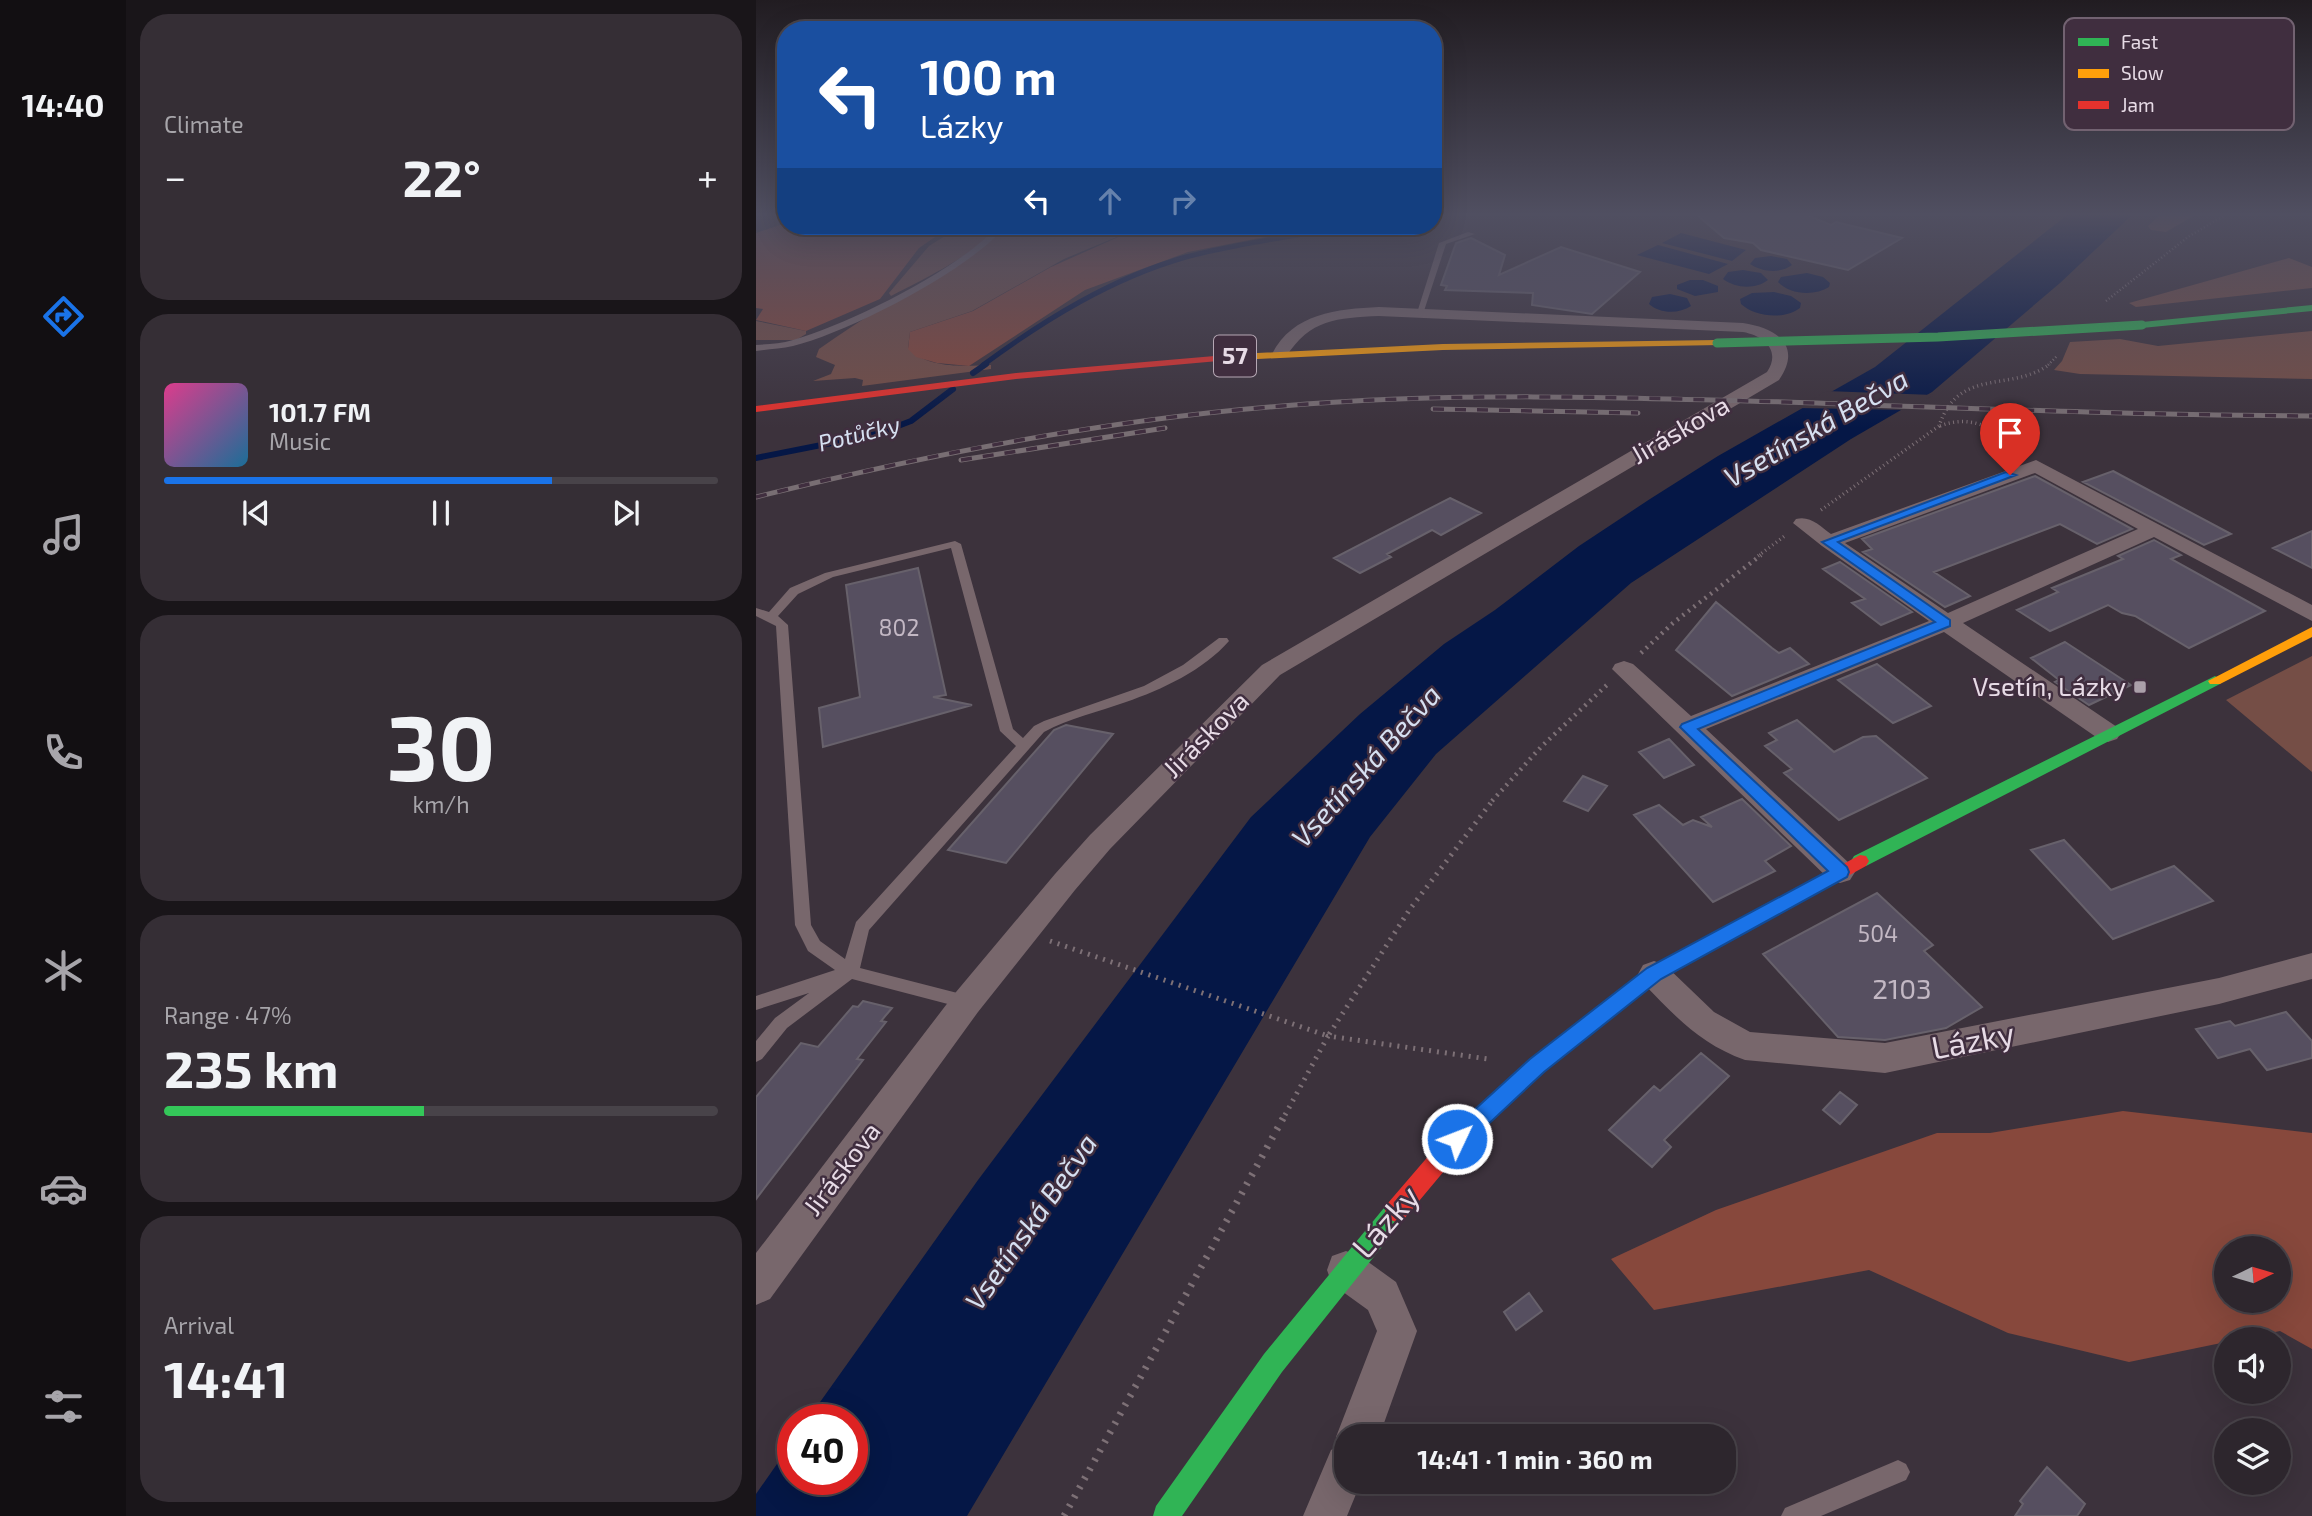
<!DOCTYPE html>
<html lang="en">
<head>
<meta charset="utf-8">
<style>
  body { margin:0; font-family:"Exo 2",sans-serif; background:#352e35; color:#f1f3f6; height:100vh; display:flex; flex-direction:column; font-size:26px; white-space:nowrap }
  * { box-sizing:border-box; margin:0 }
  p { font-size:23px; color:#a7a5aa }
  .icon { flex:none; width:38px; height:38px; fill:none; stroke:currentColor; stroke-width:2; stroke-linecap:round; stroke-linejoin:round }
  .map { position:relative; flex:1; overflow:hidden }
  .drawer { display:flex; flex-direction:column; gap:14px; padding:14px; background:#191519; width:630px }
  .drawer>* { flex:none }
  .hud { position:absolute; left:21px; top:21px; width:665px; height:214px; border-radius:28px; box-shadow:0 7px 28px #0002,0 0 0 2px #484349; background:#1a4fa0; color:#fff; overflow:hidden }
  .needle { width:46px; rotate:85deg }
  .buttons { position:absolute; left:1458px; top:1236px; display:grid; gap:14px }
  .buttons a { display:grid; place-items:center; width:77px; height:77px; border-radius:50%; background:#2d262d; box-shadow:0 7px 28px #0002,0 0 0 2px #484349; font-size:35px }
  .speed { position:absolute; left:21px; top:1404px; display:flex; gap:14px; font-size:35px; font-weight:700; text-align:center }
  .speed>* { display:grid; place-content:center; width:91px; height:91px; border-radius:50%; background:#2d262d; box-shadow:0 7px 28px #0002,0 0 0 2px #484349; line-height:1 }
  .speed .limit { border:10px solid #d22; background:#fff; color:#111 }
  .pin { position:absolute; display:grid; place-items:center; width:60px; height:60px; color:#fff; margin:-72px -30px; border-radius:50% 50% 50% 0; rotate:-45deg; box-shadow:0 0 7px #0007 }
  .pin .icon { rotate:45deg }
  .me { position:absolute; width:77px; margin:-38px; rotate:47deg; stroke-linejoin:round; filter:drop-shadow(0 0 5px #0008) }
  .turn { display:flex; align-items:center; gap:24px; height:147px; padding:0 28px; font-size:32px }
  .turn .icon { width:91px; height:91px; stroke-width:2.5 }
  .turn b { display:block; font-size:49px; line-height:60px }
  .lanes { display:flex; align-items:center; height:66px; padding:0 28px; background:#0003; justify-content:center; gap:35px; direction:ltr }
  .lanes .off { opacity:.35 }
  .big { font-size:52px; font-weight:700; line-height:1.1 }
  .drawer .tile { flex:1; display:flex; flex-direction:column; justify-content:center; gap:10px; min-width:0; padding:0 24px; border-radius:28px; background:#352e35 }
  .drawer .dial { align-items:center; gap:0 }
  .dial b { font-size:91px; line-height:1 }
  .song { display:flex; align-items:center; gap:21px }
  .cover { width:84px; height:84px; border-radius:10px; background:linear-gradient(135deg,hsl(330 70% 55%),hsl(200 70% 35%)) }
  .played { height:7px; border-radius:4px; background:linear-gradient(90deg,#1a73e8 70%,#484349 70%) }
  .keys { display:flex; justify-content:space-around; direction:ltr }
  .heat { display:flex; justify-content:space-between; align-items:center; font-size:38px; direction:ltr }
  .charge { height:10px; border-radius:5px; background:linear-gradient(90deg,#34c759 47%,#484349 0) }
  .trip { position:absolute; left:578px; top:1424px; width:402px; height:70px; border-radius:28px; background:#2d262d; box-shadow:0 7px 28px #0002,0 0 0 2px #484349; font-weight:700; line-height:70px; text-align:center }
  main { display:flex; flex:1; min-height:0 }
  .dock { display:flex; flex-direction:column; width:126px; justify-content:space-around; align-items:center; background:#120f12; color:#a7a5aa }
  .dock .icon { width:49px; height:49px }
  .dock .on { color:#1a73e8 }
  .dock b { font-size:32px; color:#f1f3f6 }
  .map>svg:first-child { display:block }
</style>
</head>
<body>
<main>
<nav class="dock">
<b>14:40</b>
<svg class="icon on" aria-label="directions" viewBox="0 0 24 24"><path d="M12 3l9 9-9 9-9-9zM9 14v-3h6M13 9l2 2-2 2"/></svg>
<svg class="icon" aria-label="music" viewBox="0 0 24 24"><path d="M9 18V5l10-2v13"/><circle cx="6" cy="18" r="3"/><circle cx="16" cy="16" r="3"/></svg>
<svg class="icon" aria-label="phone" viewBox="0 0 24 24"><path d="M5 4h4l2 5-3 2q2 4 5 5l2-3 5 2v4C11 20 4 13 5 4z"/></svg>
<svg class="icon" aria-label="climate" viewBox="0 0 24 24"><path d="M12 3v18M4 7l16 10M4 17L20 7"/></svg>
<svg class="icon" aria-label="car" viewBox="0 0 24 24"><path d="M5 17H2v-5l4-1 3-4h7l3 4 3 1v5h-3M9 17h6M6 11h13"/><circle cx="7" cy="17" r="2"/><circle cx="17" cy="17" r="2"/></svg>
<svg class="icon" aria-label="filters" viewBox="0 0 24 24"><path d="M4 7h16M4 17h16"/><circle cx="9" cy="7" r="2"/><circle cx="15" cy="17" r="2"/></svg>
</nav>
<section class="drawer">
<div class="tile"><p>Climate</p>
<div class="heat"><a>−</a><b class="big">22°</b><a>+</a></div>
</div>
<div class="tile">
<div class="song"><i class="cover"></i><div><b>101.7 FM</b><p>Music</p></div></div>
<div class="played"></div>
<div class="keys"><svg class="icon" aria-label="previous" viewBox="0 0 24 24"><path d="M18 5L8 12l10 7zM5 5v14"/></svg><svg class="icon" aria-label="pause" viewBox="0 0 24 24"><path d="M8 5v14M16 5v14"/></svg><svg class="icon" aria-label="next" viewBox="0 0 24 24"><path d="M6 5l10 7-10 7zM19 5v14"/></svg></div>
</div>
<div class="tile dial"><b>30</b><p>km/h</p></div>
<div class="tile"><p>Range · 47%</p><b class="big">235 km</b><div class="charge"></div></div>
<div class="tile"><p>Arrival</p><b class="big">14:41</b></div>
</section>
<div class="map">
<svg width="1556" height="1516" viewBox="0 0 1556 1516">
  <rect width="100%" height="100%" fill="#3c323c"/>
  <path fill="#754e46" d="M 1404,215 L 1439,215 L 1410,232 L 1395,230 L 1392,226 Z
    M 205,226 L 242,226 C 228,250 162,282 135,296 L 133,293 L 173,246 Z
    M 260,226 L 387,226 L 308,259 L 216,311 L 154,332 L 152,348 C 172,369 207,366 235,365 L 235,369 L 106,386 L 107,380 L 99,378 L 57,381 L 75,374 L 79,365 L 60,357 L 63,349 C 110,316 160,286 210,257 C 227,247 242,233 260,226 Z
    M 1533,258 L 1556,267 L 1556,288 L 1380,307 L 1373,303 Z
    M 0,321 L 50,331 L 50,334 L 40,340 L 0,340 Z
    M 1556,331 L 1556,379 L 1324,374 L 1298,370 L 1306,361 L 1314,342 L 1364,339 L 1402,346 Z
    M 1556,656 L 1556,772 L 1470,700 Z"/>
  <path fill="#87483c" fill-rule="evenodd" d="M 30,223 L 30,226 L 195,226 L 163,248 L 124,299 L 50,331 L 0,320 L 7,309 L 0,308 L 0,233 Z
    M 387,226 L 565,226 L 432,252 L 329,290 L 213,366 L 181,363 L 160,357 L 152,349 L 154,332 L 217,311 L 295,267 Z
    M 1367,1111 L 1556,1133 L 1556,1349 L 1524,1331 L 1486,1339 L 1470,1339 L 1470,1342 L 1373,1362 L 1252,1333 L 1113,1270 L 898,1310 L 855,1259 L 960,1210 L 1181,1133 L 1234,1133 ZM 1470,1248 L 1522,1248 L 1522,1300 L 1470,1300 Z"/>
  <path fill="#051746" d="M 1311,215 L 1376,215 L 1304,283 L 1176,392 L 1095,439 L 875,583 L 680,754 L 614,837 L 211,1516 L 0,1516 L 0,1494 L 37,1441 L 37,1479 L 96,1479 L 96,1419 L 52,1419 L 222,1180 L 495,817 L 604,714 L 688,644 L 739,610 L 823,546 L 894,499 L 962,456 L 1119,367 Z
    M 925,233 L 990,250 L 976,261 L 906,243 Z
    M 902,245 L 972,264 L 953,274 L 881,255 Z
    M 1015,256 L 1031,259 L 1036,265 C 1024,274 1006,272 994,264 L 999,258 Z
    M 987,270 L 1005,273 L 1012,280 C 999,290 979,288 967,279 L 972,272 Z
    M 1051,273 L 1067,277 L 1074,283 L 1073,287 C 1059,296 1034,295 1022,282 L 1025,277 Z
    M 947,280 L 962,286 L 962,292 L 939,296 L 921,289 L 921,285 L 934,280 Z
    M 1018,292 L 1035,296 L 1045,303 L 1044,308 C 1028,320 999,317 985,304 L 984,299 L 996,293 Z
    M 914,294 L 931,298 L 935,306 C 923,314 904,314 893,304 L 896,297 Z"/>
  <path fill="#3c323c" d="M 1070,391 L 1178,395 L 1151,410 L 1042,408 Z"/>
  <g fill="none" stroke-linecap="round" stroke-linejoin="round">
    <path stroke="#051746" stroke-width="5" d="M 227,365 C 288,320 356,278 430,257 C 483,243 539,236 593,226"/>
    <path stroke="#051746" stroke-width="6" d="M 217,373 L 230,364
      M 0,458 L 121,434 L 155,421 L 197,389"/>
  </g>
  <path fill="#564f60" stroke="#67616b" stroke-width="2" d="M 941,215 L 1051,215 L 1075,225 L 1080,222 L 1146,238 L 1092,270 L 1005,250 L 997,243 L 968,238 Z
    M 715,238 L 749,255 L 743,275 L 805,247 L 884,272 L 836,314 L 776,305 L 777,293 L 689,290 L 691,286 L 685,285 L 700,243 Z
    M 1357,471 L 1475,534 L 1448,545 L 1327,482 Z
    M 1279,476 L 1376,529 L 1341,544 L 1304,524 L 1178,572 L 1214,596 L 1189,607 L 1107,552 L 1116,549 L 1106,539 Z
    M 694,498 L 725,513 L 685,535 L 676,530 L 631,554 L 635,557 L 604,573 L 578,558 Z
    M 1556,531 L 1556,568 L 1517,548 Z
    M 1398,540 L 1425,555 L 1415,559 L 1509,611 L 1433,648 L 1379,616 L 1366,613 L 1352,605 L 1294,631 L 1261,610 L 1302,592 L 1296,588 L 1367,559 L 1362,556 Z
    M 1084,562 L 1156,612 L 1125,625 L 1096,603 L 1109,599 L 1067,569 Z
    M 162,568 L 190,695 L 177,697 L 216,705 L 67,747 L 63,708 L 104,697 L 90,585 Z
    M 960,602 L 1016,648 L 1023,653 L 1034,648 L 1053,664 L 976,696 L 920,650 Z
    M 1309,642 L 1375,685 L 1333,705 L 1299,682 L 1303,680 L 1275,658 Z
    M 1121,664 L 1175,706 L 1137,723 L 1082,680 Z
    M 1041,720 L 1078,752 L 1107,737 L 1120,736 L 1171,778 L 1083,820 L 1028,773 L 1036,769 L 1009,746 L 1021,740 L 1013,733 Z
    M 310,725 L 357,734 L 250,863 L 192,850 L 298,730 Z
    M 913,739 L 938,765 L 908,778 L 883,752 Z
    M 827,776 L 851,786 L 832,811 L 808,801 Z
    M 986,799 L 1035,846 L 1009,861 L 1019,871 L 957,902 L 878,815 L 903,805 L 927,825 L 937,820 L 956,827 L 945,817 Z
    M 1308,840 L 1355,890 L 1418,866 L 1457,901 L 1357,939 L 1275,850 Z
    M 1121,893 L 1177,945 L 1168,951 L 1226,1007 L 1190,1028 L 1129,1040 L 1082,1037 L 1007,954 Z
    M 107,1001 L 136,1008 L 125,1021 L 130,1022 L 101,1059 L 107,1060 L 0,1199 L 0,1097 L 45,1043 L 62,1047 L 97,1006 L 102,1007 Z
    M 1530,1012 L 1556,1041 L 1556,1058 L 1511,1070 L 1494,1049 L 1462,1058 L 1440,1029 L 1474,1021 L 1479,1026 Z
    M 945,1053 L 973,1076 L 908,1140 L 915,1147 L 896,1167 L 853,1130 L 898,1086 L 904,1091 Z
    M 1084,1092 L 1101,1105 L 1084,1124 L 1067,1110 Z
    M 773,1293 L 786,1311 L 760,1330 L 748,1312 Z
    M 1291,1467 L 1329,1504 L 1321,1516 L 1259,1516 L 1267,1504 L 1264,1501 Z"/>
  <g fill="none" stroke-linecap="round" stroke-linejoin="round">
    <path stroke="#7d7076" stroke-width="2.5" stroke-dasharray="1 2.5" stroke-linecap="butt" d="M 1350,301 L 1432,237 L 1469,215
      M 1292,365 L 1301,356"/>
    <path stroke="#7d7076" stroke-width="3.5" stroke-dasharray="1 3.5" stroke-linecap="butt" d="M 1184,426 C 1217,413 1243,431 1269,451
      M 1065,510 L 1183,426 C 1203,366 1255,393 1294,364
      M 1002,556 L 1030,535"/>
    <path stroke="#7d7076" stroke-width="4.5" stroke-dasharray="2 5" stroke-linecap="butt" d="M 885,653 L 917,623 L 1005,555
      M 736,801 L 785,747 L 853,683"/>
    <path stroke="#7d7076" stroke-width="5" stroke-dasharray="2 6" stroke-linecap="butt" d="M 294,941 L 572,1036 L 654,909 L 737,800
      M 529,1115 L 572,1036 L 732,1059"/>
    <path stroke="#7d7076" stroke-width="7" stroke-dasharray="2.5 8" stroke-linecap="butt" d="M 308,1516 L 530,1113"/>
    <path fill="#78676c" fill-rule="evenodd" d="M 242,226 L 250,226 C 213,270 94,332 37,346 C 25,349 12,349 0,351 L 0,345 C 12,344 25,344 37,340 C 95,323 202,270 242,226 Z
      M 712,232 L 719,234 L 690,244 L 667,314 L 660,316 L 683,243 Z
      M 199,541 L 205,544 L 257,729 L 267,738 L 278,726 L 288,721 L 388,686 L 427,665 L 463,638 L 471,638 L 473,641 C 448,670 405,690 370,702 C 342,712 314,718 288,732 L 113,930 L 104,968 L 217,997 L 220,1002 L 217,1007 L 211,1009 L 96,979 L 31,1028 L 6,1059 L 0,1062 L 0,1041 L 19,1018 L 53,993 L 0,1010 L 0,996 L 79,970 L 52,951 L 39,925 L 20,626 L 0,616 L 0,608 L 13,612 L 34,588 L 69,573 ZM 195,548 L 244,731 L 260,746 L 100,922 L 89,959 L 64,941 L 55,925 L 32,625 L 22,616 L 42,594 L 77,577 Z
      M 1142,1460 L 1150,1464 L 1154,1472 L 1150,1480 L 1065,1516 L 1025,1516 L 1029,1508 Z"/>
    <path fill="#78676c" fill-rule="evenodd" d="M 623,307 L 987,323 C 1020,328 1047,345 1023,380 L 524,675 L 354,849 L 319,890 L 222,1012 L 14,1299 L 0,1305 L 0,1253 L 200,992 L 299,874 L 334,835 L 506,665 L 1011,372 C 1025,351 1009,336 987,332 L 623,316 C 581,318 554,319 530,357 L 518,357 L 516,354 C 537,313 581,309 623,307 Z
      M 1280,460 L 1556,605 L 1556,621 L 1398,537 L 1207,623 L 1361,727 L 1365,733 L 1361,739 L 1352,742 L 1343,739 L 1188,632 L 950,729 L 1094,864 L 1099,872 L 1094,880 L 1084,883 L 1074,880 L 856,669 L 859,664 L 868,661 L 877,664 L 935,716 L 1173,621 L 1066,546 L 1037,523 L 1040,519 C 1054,515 1064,526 1075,534 ZM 1279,473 L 1382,529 L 1192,613 L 1089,543 Z
      M 1556,953 L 1556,979 L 1463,1004 L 1129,1073 L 989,1060 C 944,1044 919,1016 887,983 L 882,974 L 887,965 L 898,961 L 909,965 L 958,1012 L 994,1032 L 1129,1043 L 1463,978 Z
      M 590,1251 L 604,1256 L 640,1282 L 661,1331 L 623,1437 L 590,1437 L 590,1482 L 605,1482 L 591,1516 L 547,1516 L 575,1450 L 583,1446 L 580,1437 L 621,1331 L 612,1310 L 576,1284 L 571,1270 L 576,1256 Z"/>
    <path fill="#30b455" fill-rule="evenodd" d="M 1556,305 L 1556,311 L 1386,328 L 1381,325 L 1386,322 Z
      M 1459,676 L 1466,681 L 1464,684 L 1110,866 L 1098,866 L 1095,861 L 1098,856 Z
      M 640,1200 L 648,1203 L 651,1211 L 648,1219 L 526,1372 L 426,1516 L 397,1516 L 400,1506 L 508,1354 L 632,1203 Z"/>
    <path fill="#ff9f0a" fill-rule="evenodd" d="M 961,340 L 964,341 L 964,345 L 687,350 L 482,360 L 477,357 L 482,354 L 687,344 Z
      M 1556,627 L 1556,637 L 1464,684 L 1454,684 L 1452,681 Z"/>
    <path fill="#e5322d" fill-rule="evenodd" d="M 482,354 L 487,357 L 485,359 L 260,379 L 0,412 L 0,406 L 260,373 Z
      M 1104,855 L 1110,856 L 1113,861 L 1110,866 L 905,979 L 788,1072 L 709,1146 L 648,1219 L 640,1222 L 632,1219 L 629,1211 L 632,1203 L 693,1132 L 774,1060 L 891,969 Z"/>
    <g stroke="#786e73" stroke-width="5">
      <path id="rail" d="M 677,409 L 882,413
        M 205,460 L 409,428
        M 0,497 C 173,454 348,420 526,406 C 693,392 862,397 1029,402 C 1205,408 1380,415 1556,416"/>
    </g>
    <use href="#rail" stroke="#402e3f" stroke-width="3.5" stroke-dasharray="11" stroke-linecap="butt"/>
    <path stroke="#30b455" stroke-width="9" d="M 961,343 L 1182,337 L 1386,325"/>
  </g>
  <linearGradient id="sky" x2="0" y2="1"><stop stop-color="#211c21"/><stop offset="0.5" stop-color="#504f61"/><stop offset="1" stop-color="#504f61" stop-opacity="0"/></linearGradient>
  <rect width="1556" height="428" fill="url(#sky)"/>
  <path fill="#1a73e8" stroke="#114b97" stroke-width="2" d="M 1250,472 L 1260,475 L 1082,542 L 1194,620 L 1194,626 L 942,729 L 1091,867 L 1093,872 L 1091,877 L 905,979 L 788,1072 L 709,1146 L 701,1149 L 694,1146 L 691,1139 L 694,1132 L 774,1059 L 891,968 L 1072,871 L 924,727 L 926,724 L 1179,622 L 1066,542 Z"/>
  <rect fill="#aba0aa" stroke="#402e3f" stroke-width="2.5" x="1377" y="680" width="14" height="14" rx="3.5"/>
  <g text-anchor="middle" stroke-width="5" stroke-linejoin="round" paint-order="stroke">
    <g font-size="23" font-style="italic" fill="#d6e0f1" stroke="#402e3f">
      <text transform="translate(103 434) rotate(-14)" y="8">Potůčky</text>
    </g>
    <g font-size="23" fill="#c3b8c4">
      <text x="143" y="636">802</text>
      <text x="1122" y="942">504</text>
    </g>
    <rect fill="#402e3f" stroke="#b5a7b4" stroke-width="2" x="458" y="335.5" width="42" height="41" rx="5"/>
    <g font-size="24" font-weight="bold" fill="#e7dbe6">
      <text x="479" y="364">57</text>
    </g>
    <g font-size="26" fill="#e7dbe6" stroke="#402e3f">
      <text transform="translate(924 430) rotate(-30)" y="9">Jiráskova</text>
      <text transform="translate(450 735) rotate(-45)" y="9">Jiráskova</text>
      <text transform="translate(86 1169) rotate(-53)" y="9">Jiráskova</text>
    </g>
    <g font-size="26" fill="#e7dbe6" stroke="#402e3f" text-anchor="end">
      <text x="1370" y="696">Vsetín, Lázky</text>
    </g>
    <g font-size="28" font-style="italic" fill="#d6e0f1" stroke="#402e3f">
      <text transform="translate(1060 428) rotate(-30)" y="10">Vsetínská Bečva</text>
      <text transform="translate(610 766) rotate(-48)" y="10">Vsetínská Bečva</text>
      <text transform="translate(275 1222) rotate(-55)" y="10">Vsetínská Bečva</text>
    </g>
    <g font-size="28" fill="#c3b8c4">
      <text x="1146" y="999">2103</text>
    </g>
    <g font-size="32" fill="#e7dbe6" stroke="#402e3f">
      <text transform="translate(1217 1041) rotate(-11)" y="11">Lázky</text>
      <text transform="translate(630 1222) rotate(-49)" y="11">Lázky</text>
    </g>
  </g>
  <rect x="1308" y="18" width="230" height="112" rx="10" fill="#402e3f" stroke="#726271" stroke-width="2"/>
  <rect x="1322" y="38" width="31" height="8" fill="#30b455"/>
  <rect x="1322" y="69" width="31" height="9" fill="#ff9f0a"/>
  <rect x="1322" y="101" width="31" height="8" fill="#e5322d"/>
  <g font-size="19" fill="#e7dbe6">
    <text x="1365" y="49">Fast</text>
    <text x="1365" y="80">Slow</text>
    <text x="1365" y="112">Jam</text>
  </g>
</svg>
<div class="buttons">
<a><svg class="needle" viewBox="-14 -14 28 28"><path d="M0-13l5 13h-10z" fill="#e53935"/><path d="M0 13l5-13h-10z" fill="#a7a5aa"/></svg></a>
<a><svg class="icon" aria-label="sound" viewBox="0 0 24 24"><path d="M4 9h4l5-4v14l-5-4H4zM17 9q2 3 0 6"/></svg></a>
<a><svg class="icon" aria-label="layers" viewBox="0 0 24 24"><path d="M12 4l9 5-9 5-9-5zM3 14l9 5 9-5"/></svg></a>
</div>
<div class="speed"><div class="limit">40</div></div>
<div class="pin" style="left:1254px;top:475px;background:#d93025"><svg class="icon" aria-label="arrive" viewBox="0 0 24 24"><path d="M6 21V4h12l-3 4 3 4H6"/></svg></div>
<svg class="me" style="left:701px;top:1139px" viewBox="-20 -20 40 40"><circle r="17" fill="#1a73e8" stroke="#fff" stroke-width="3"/><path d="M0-11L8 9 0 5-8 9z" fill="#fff"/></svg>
<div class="trip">14:41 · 1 min · 360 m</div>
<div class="hud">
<div class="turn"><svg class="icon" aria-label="left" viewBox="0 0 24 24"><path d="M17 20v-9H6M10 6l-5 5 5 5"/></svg><div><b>100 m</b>Lázky</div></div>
<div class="lanes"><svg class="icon" aria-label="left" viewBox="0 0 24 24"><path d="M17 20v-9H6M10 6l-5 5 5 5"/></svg><svg class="icon off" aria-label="ahead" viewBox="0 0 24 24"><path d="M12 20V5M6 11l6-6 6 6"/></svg><svg class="icon off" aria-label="right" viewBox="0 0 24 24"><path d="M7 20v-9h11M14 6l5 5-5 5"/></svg></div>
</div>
</div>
</main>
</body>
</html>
